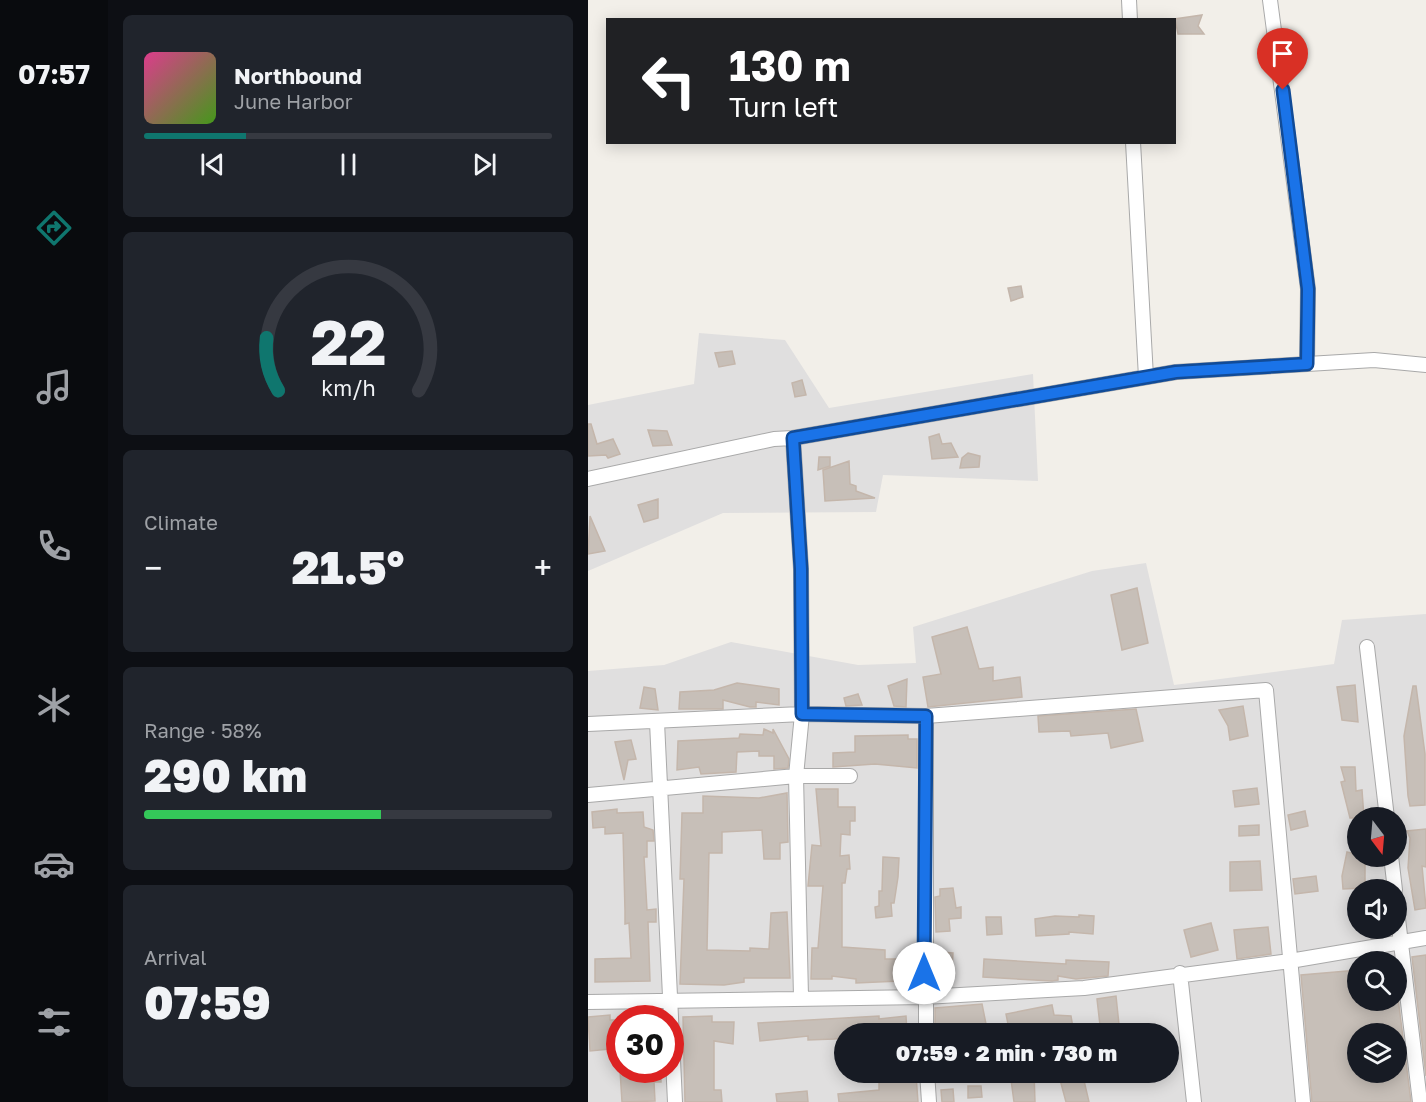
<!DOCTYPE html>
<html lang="en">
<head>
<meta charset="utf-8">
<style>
  body { margin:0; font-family:"Golos Text",sans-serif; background:#20242c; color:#f1f3f6; height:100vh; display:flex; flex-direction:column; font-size:22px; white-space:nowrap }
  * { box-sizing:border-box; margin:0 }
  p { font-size:20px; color:#9ea1a6 }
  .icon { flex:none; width:33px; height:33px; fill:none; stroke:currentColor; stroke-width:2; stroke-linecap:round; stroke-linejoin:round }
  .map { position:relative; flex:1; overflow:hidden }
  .panel { display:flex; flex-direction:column; gap:15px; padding:15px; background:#0d0f14; width:480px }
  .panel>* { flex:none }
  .banner { position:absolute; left:18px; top:18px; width:570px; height:126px; border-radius:0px; box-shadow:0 3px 15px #0003; background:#202124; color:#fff; overflow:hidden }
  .needle { width:39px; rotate:164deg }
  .controls { position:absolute; left:759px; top:807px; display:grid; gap:12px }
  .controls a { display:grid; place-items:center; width:60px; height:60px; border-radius:50%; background:#171b24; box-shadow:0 3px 15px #0003; font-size:30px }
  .speed { position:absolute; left:18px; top:1005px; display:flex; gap:12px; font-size:30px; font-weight:700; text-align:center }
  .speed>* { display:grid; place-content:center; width:78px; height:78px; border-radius:50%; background:#171b24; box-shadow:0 3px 15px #0003; line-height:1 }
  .speed .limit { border:9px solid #d22; background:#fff; color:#111 }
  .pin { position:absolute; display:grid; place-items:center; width:51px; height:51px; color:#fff; margin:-62px -26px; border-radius:50% 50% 50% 0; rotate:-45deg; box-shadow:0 0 6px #0007 }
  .pin .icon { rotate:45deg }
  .me { position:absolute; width:66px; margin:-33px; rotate:0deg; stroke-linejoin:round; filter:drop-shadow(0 0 4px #0008) }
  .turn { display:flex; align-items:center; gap:21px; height:126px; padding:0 24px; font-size:27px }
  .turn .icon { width:78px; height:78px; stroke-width:2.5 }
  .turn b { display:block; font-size:42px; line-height:51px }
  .big { font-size:45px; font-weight:800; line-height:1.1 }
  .panel .widget { flex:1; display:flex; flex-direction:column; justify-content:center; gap:9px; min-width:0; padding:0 21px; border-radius:9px; background:#20242c }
  .panel .dial { align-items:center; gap:0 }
  .dial svg { height:156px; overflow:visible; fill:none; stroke:#363941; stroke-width:7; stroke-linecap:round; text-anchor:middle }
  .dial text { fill:#f1f3f6; stroke:none }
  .song { display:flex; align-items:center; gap:18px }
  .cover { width:72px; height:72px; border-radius:9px; background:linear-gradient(135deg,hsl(330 70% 55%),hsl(100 70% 35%)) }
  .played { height:6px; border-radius:3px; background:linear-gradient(90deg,#0f766e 25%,#363941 25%) }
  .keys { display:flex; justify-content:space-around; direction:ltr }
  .heat { display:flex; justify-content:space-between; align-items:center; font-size:33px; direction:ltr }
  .charge { height:9px; border-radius:4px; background:linear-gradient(90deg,#34c759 58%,#363941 0) }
  .trip { position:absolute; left:246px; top:1023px; width:345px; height:60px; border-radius:30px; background:#171b24; box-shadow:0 3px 15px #0003; font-weight:800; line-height:60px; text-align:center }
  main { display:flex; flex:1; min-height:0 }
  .menu { display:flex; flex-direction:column; width:108px; justify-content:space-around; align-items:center; background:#090b0e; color:#9ea1a6 }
  .menu .icon { width:42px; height:42px }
  .menu .on { color:#0f766e }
  .menu b { font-size:27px; color:#f1f3f6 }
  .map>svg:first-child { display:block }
</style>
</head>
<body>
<main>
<nav class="menu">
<b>07:57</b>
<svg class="icon on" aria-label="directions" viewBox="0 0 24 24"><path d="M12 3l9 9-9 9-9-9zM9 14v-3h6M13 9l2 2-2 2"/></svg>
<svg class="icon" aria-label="music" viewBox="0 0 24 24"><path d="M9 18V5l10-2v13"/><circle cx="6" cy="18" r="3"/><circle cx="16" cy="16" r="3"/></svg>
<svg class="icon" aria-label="phone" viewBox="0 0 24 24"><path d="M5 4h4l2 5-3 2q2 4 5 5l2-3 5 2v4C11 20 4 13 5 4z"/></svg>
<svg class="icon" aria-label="climate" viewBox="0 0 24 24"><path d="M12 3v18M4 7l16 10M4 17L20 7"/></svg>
<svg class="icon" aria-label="car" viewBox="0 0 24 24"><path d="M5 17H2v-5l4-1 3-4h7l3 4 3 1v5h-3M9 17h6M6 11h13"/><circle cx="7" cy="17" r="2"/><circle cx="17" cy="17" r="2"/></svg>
<svg class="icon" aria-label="filters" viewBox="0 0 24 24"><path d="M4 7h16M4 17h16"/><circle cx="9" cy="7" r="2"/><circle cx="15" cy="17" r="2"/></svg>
</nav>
<section class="panel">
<div class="widget">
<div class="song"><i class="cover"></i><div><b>Northbound</b><p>June Harbor</p></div></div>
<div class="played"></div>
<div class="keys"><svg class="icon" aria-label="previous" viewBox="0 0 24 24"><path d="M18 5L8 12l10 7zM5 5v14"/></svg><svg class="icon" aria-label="pause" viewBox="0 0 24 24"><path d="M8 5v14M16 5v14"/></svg><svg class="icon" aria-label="next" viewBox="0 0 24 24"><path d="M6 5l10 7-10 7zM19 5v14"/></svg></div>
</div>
<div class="widget dial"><svg viewBox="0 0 100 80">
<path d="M14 69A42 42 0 1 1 86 69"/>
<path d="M14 69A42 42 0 0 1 8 42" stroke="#0f766e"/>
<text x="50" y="56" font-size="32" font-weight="700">22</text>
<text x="50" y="72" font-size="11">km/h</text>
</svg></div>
<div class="widget"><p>Climate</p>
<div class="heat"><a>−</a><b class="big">21.5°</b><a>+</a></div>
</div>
<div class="widget"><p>Range · 58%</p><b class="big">290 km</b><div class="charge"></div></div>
<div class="widget"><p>Arrival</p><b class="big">07:59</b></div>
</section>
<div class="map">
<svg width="838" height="1102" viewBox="0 0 838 1102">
  <rect width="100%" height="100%" fill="#f2efe9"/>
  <path fill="#e0dfdf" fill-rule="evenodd" d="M 111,333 L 197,340 L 241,408 L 445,374 L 450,481 L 295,475 L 288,512 L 135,513 L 0,571 L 0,405 L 106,384 Z
    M 558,563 L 586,685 L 746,664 L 754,620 L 838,614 L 838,1102 L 0,1102 L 0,671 L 76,665 L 143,642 L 270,665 L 328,663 L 325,627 L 504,571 ZM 770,818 L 808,818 L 808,856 L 770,856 ZM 770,890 L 808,890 L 808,928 L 770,928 ZM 770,962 L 808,962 L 808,1000 L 770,1000 ZM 32,1018 L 82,1018 L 82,1070 L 32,1070 ZM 256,1034 L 580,1034 L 580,1072 L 256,1072 ZM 770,1034 L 808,1034 L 808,1072 L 770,1072 Z"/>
  <path fill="#c7bfb8" stroke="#c4b6ab" stroke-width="1.5" fill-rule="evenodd" d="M 614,15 L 610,26 L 616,34 L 590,34 L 587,19 Z
    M 433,286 L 435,297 L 423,301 L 420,288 Z
    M 144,351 L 147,364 L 131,367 L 127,353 Z
    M 214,380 L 218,395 L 207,397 L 204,383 Z
    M 0,424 L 3,424 L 9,444 L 25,439 L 32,454 L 20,458 L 18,455 L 0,456 Z
    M 60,430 L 79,431 L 84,445 L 65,446 Z
    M 351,434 L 354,444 L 363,443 L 370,457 L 344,459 L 341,437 Z
    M 380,453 L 392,456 L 391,467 L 372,468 L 374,458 Z
    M 231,457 L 242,457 L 242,466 L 230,470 Z
    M 261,461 L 262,484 L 268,486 L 268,491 L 287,498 L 237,501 L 235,470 Z
    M 70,499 L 70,518 L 56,522 L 50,505 Z
    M 2,516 L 17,551 L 0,554 Z
    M 549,588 L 560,643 L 534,650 L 523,595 Z
    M 379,627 L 391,669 L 405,667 L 405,681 L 432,677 L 434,697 L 340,707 L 335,677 L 353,674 L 344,637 Z
    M 319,679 L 318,707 L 306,706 L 300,686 Z
    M 149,683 L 191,689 L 191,705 L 168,702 L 168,707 L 162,707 L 135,700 L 135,709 L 91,709 L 92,692 L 126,690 Z
    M 767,685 L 770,722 L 754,720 L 749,687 Z
    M 825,686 L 828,686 L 837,754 L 837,805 L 822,806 L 820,796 L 816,736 Z
    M 56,687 L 67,689 L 70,710 L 52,708 Z
    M 270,694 L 274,705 L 258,706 L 256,698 Z
    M 655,706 L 660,736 L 642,740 L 640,726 L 631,710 Z
    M 548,709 L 555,741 L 523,748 L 520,733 L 483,736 L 482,731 L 451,732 L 450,716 Z
    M 176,729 L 185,733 L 185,729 L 201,759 L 200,768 L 186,769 L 186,756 L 171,756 L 171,751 L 149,752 L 148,772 L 113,774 L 111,767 L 89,770 L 90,741 L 151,738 L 152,734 L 175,735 Z
    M 320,735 L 320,739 L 329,739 L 329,768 L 287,764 L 245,767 L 245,753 L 267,752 L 267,736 Z
    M 43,740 L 48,759 L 40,760 L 36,780 L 27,742 Z
    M 753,767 L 767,767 L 768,791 L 774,790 L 776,818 L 762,818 L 753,782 L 757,781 Z
    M 669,788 L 671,804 L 647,807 L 645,791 Z
    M 228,789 L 250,789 L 250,807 L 267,807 L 267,821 L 262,821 L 262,835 L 253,834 L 252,856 L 261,855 L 262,869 L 259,869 L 257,883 L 254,883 L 254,947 L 297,950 L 297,959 L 311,959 L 312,981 L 268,983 L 268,979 L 244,976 L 244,979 L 223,979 L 224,948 L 230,948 L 235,886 L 220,886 L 224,845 L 233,846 Z
    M 199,793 L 200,842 L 192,843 L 192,859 L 176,859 L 174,830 L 134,832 L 134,853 L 121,853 L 119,950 L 162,951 L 162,948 L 181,949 L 183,913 L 199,912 L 202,978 L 156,978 L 156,982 L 136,985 L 92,984 L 96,879 L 92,879 L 94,813 L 115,813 L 115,796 L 171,798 Z
    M 29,809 L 29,813 L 55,812 L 56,827 L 65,830 L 66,841 L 59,841 L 59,857 L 56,857 L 59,910 L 68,909 L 68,922 L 60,922 L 62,981 L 7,982 L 7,959 L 43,958 L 41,923 L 37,924 L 37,911 L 35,833 L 17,834 L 17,827 L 5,828 L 4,812 Z
    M 717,811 L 720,826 L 703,830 L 700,815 Z
    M 671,825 L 671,835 L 651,836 L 651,826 Z
    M 838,829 L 838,867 L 834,866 L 838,908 L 827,910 L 820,868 L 822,838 L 819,831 Z
    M 759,852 L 777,856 L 777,888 L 755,889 L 754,876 Z
    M 295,857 L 311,858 L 310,877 L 306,903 L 303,903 L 304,916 L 288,918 L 287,907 L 291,906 L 291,891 L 294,891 Z
    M 672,861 L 674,890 L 642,891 L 642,862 Z
    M 728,876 L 730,891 L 707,894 L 705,879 Z
    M 365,888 L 368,908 L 373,907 L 373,918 L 361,919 L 362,931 L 348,932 L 347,897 L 352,896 L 352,889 Z
    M 491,915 L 506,916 L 505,934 L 481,932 L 481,934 L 448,936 L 447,919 L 467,916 L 491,917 Z
    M 398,917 L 413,917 L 414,934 L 399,935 Z
    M 623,923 L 630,950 L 603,957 L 596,930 Z
    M 680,927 L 683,954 L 649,959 L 646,930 Z
    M 352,952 L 365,953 L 363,986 L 350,987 Z
    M 838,955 L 838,1076 L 824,957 Z
    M 396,959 L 478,964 L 478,960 L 521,962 L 520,976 L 488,979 L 470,976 L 470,980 L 464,981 L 395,977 Z
    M 770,970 L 770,1000 L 808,1000 L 808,982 L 823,1102 L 724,1102 L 713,975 ZM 770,1034 L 808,1034 L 808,1072 L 770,1072 Z
    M 528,996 L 532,1034 L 513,1034 L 509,999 Z
    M 394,1004 L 398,1024 L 347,1033 L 347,1008 Z
    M 464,1005 L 466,1015 L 483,1016 L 486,1034 L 422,1034 L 418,1014 Z
    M 22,1015 L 22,1020 L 32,1020 L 32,1048 L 2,1051 L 0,1017 Z
    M 124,1016 L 124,1022 L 146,1022 L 145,1044 L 126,1041 L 126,1090 L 133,1090 L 134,1102 L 97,1102 L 95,1017 Z
    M 291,1016 L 291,1019 L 318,1016 L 319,1034 L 256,1034 L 256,1038 L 246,1039 L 220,1040 L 220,1036 L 172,1041 L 170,1023 Z
    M 32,1070 L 73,1070 L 73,1082 L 66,1082 L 67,1101 L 34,1102 Z
    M 422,1072 L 446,1072 L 447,1102 L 426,1102 Z
    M 470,1072 L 494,1072 L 501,1102 L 478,1102 Z
    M 291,1075 L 328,1075 L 330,1102 L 251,1102 L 250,1094 L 291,1090 Z
    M 380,1086 L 393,1086 L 394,1097 L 380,1098 Z
    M 365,1089 L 366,1102 L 354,1102 L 353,1090 Z
    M 219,1091 L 220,1102 L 189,1102 L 188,1094 Z"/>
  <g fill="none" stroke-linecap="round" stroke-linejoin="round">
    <g stroke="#a9a9a9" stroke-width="16">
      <path id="minor" d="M 541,0 L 542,20
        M 682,0 L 720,289 L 719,364
        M 545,142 L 558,377
        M 205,438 L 213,569 L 214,714 L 208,776 L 213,997
        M 0,479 L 186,439 L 205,438 L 588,372 L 786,360 L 838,365
        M 779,647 L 799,818
        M 69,722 L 87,1102
        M 0,724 L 214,714 L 338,716 L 678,690 L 715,1102
        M 0,795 L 208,776 L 262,776
        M 803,856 L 807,890
        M 808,902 L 832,1102
        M 592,973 L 606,1102
        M 0,1002 L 336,997 L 496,988 L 702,961 L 838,938
        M 338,1034 L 338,716
        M 339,1072 L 341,1102"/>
    </g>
    <use href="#minor" stroke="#fff" stroke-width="14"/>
  </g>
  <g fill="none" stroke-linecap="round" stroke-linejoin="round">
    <g stroke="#114b97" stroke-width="15">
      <path id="route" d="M 336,973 L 338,716 L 214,714 L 213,569 L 205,438 L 588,372 L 719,364 L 720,289 L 695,90"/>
    </g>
    <use href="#route" stroke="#1a73e8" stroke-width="10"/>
  </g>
</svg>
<div class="controls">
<a><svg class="needle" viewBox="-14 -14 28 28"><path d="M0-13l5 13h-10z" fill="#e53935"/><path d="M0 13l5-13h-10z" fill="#9ea1a6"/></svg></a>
<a><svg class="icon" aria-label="sound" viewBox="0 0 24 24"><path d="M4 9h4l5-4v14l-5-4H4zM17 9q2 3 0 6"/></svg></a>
<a><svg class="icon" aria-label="search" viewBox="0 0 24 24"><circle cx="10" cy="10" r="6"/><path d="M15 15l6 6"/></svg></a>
<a><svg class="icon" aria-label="layers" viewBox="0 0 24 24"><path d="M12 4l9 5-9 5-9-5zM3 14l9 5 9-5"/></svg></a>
</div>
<div class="speed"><div class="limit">30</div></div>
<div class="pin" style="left:695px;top:90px;background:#d93025"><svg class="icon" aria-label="arrive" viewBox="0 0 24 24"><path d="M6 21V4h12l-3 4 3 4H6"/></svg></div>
<svg class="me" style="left:336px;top:973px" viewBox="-20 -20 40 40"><circle r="19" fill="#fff"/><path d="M0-13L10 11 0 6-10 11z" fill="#1a73e8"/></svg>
<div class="trip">07:59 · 2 min · 730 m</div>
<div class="banner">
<div class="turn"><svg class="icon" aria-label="left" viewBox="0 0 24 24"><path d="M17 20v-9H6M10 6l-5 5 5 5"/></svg><div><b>130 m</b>Turn left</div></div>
</div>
</div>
</main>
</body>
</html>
